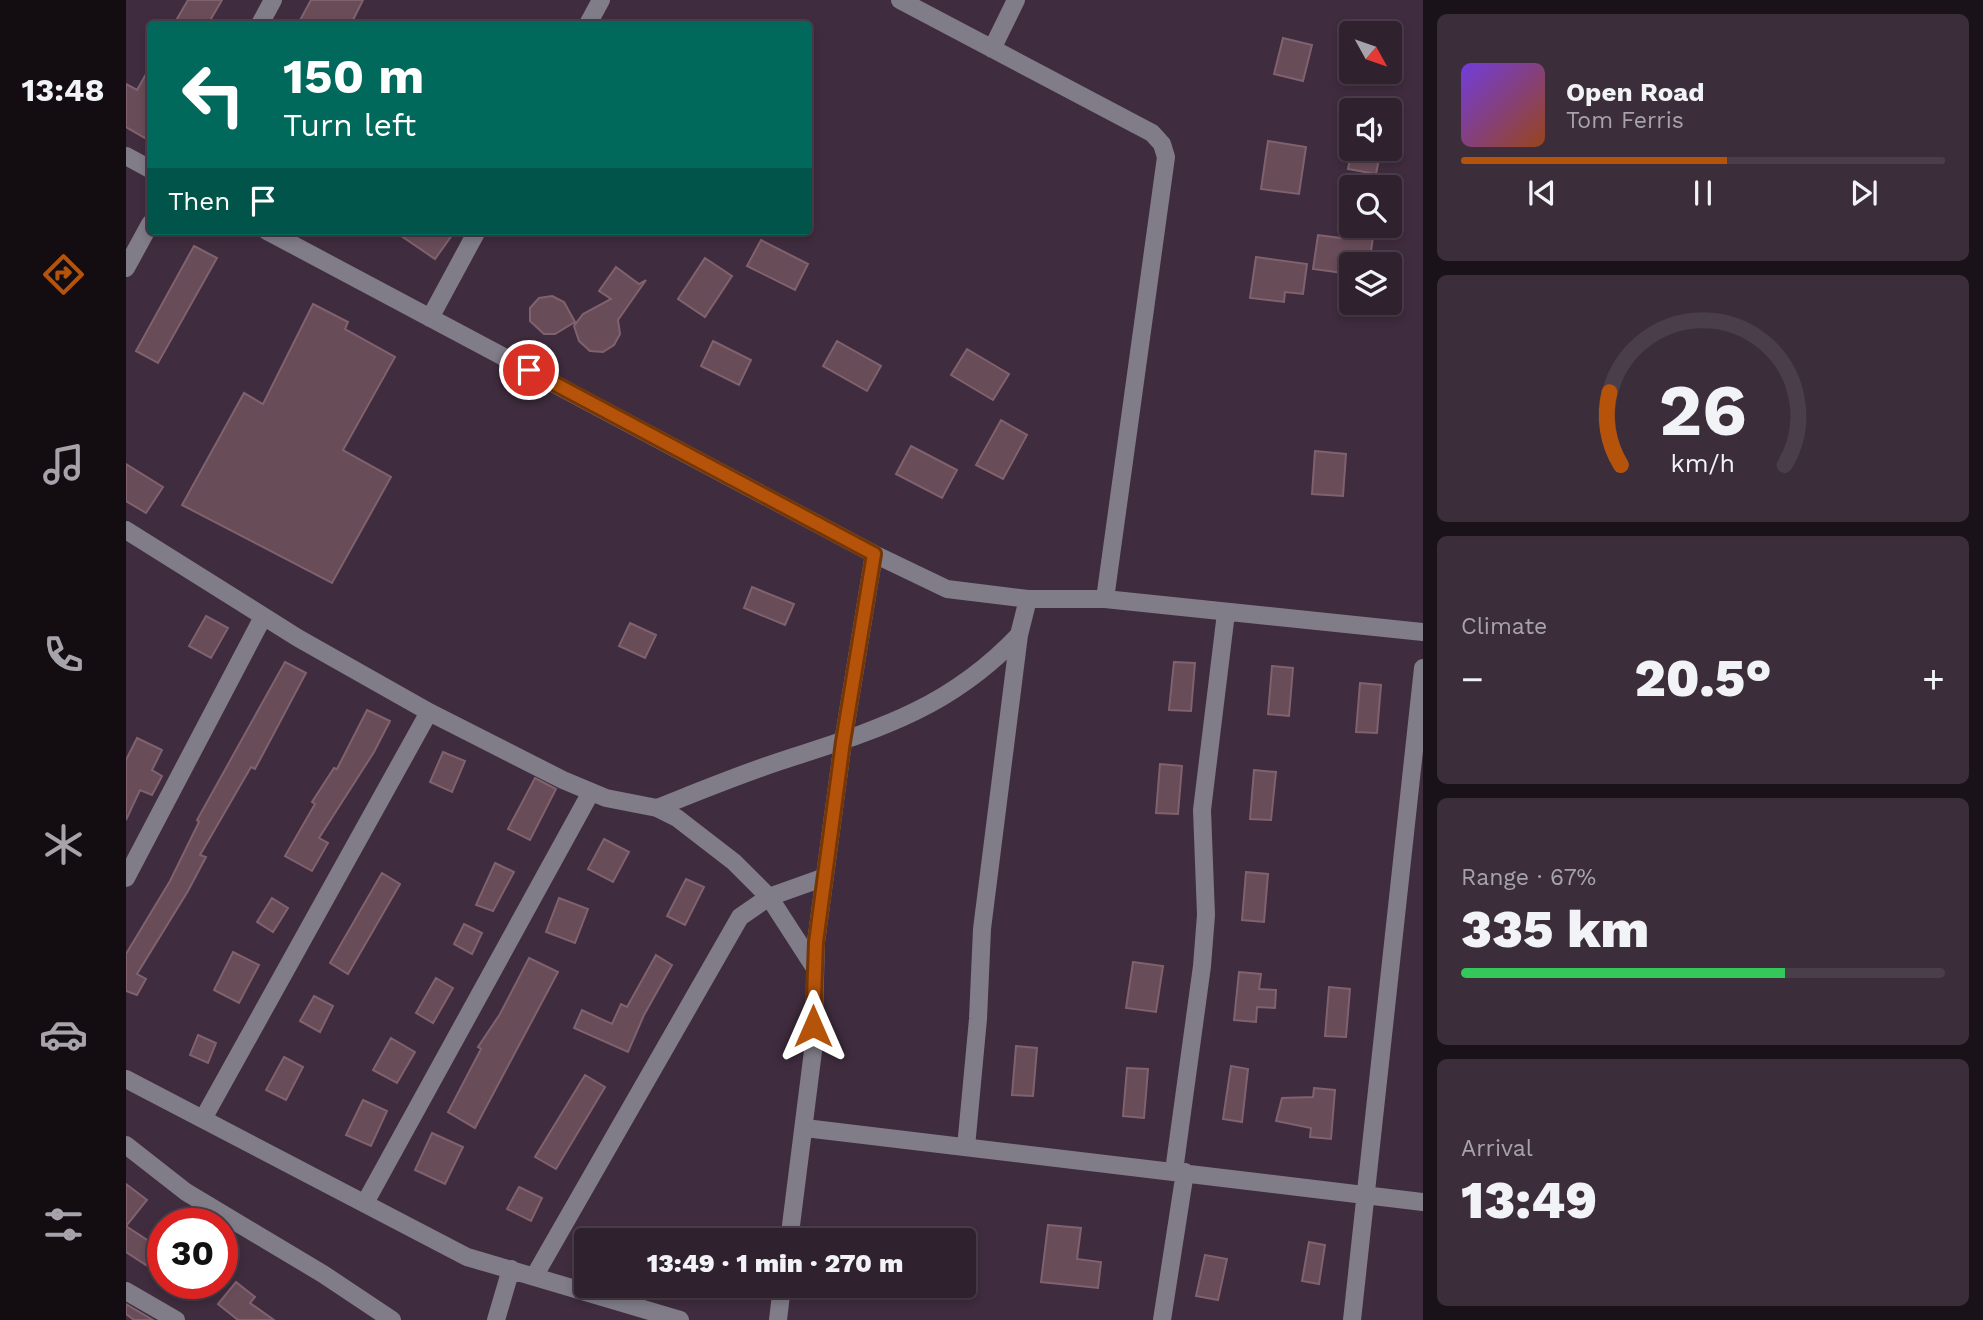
<!DOCTYPE html>
<html lang="en">
<head>
<meta charset="utf-8">
<style>
  body { margin:0; font-family:"Work Sans",sans-serif; background:#3b2e3a; color:#f1f3f6; height:100vh; display:flex; flex-direction:column; font-size:26px; white-space:nowrap }
  * { box-sizing:border-box; margin:0 }
  p { font-size:23px; color:#a7a3aa }
  .icon { flex:none; width:38px; height:38px; fill:none; stroke:currentColor; stroke-width:2; stroke-linecap:round; stroke-linejoin:round }
  .map { position:relative; flex:1; overflow:hidden }
  .panel { display:flex; flex-direction:column; gap:14px; padding:14px; background:#1a1219; width:560px }
  .panel>* { flex:none }
  .top-card { position:absolute; left:21px; top:21px; width:665px; height:214px; border-radius:7px; box-shadow:0 4px 10px #0003,0 0 0 2px #4a3e4a; background:#00695c; color:#fff; overflow:hidden }
  .needle { width:46px; rotate:130deg }
  .fabs { position:absolute; left:1213px; top:21px; display:grid; gap:14px }
  .fabs a { display:grid; place-items:center; width:63px; height:63px; border-radius:7px; background:#2f212e; box-shadow:0 4px 10px #0003,0 0 0 2px #4a3e4a; font-size:35px }
  .speed { position:absolute; left:21px; top:1208px; display:flex; gap:14px; font-size:35px; font-weight:700; text-align:center }
  .speed>* { display:grid; place-content:center; width:91px; height:91px; border-radius:50%; background:#2f212e; box-shadow:0 4px 10px #0003,0 0 0 2px #4a3e4a; line-height:1 }
  .speed .limit { border:10px solid #d22; background:#fff; color:#111 }
  .pin { position:absolute; display:grid; place-items:center; width:60px; height:60px; color:#fff; margin:-30px; border:4px solid #fff; border-radius:50%; box-shadow:0 2px 7px #0007 }
  .me { position:absolute; width:77px; margin:-38px; rotate:0deg; stroke-linejoin:round; filter:drop-shadow(0 0 5px #0008) }
  .turn { display:flex; align-items:center; gap:24px; height:147px; padding:0 21px; font-size:32px }
  .turn .icon { width:91px; height:91px; stroke-width:2.5 }
  .turn b { display:block; font-size:49px; line-height:60px }
  .then { display:flex; align-items:center; height:66px; padding:0 21px; background:#0003; gap:14px; font-size:26px }
  .big { font-size:52px; font-weight:800; line-height:1.1 }
  .panel .widget { flex:1; display:flex; flex-direction:column; justify-content:center; gap:10px; min-width:0; padding:0 24px; border-radius:10px; background:#3b2e3a }
  .panel .dial { align-items:center; gap:0 }
  .dial svg { height:182px; overflow:visible; fill:none; stroke:#4a3e4a; stroke-width:7; stroke-linecap:round; text-anchor:middle }
  .dial text { fill:#f1f3f6; stroke:none }
  .song { display:flex; align-items:center; gap:21px }
  .cover { width:84px; height:84px; border-radius:10px; background:linear-gradient(135deg,hsl(260 70% 55%),hsl(20 70% 35%)) }
  .played { height:7px; border-radius:4px; background:linear-gradient(90deg,#b45309 55%,#4a3e4a 55%) }
  .keys { display:flex; justify-content:space-around; direction:ltr }
  .heat { display:flex; justify-content:space-between; align-items:center; font-size:38px; direction:ltr }
  .charge { height:10px; border-radius:5px; background:linear-gradient(90deg,#34c759 67%,#4a3e4a 0) }
  .trip { position:absolute; left:448px; top:1228px; width:402px; height:70px; border-radius:7px; background:#2f212e; box-shadow:0 4px 10px #0003,0 0 0 2px #4a3e4a; font-weight:800; line-height:70px; text-align:center }
  main { display:flex; flex:1; min-height:0 }
  .menu { display:flex; flex-direction:column; width:126px; justify-content:space-around; align-items:center; background:#130d12; color:#a7a3aa }
  .menu .icon { width:49px; height:49px }
  .menu .active { color:#b45309 }
  .menu b { font-size:32px; color:#f1f3f6 }
  .map>svg:first-child { display:block }
</style>
</head>
<body>
<main>
<nav class="menu">
<b>13:48</b>
<svg class="icon active" aria-label="directions" viewBox="0 0 24 24"><path d="M12 3l9 9-9 9-9-9zM9 14v-3h6M13 9l2 2-2 2"/></svg>
<svg class="icon" aria-label="music" viewBox="0 0 24 24"><path d="M9 18V5l10-2v13"/><circle cx="6" cy="18" r="3"/><circle cx="16" cy="16" r="3"/></svg>
<svg class="icon" aria-label="phone" viewBox="0 0 24 24"><path d="M5 4h4l2 5-3 2q2 4 5 5l2-3 5 2v4C11 20 4 13 5 4z"/></svg>
<svg class="icon" aria-label="climate" viewBox="0 0 24 24"><path d="M12 3v18M4 7l16 10M4 17L20 7"/></svg>
<svg class="icon" aria-label="car" viewBox="0 0 24 24"><path d="M5 17H2v-5l4-1 3-4h7l3 4 3 1v5h-3M9 17h6M6 11h13"/><circle cx="7" cy="17" r="2"/><circle cx="17" cy="17" r="2"/></svg>
<svg class="icon" aria-label="filters" viewBox="0 0 24 24"><path d="M4 7h16M4 17h16"/><circle cx="9" cy="7" r="2"/><circle cx="15" cy="17" r="2"/></svg>
</nav>
<div class="map">
<svg width="1297" height="1320" viewBox="0 0 1297 1320">
  <rect width="100%" height="100%" fill="#3f2c3e"/>
  <path fill="#684c58" stroke="#80626e" stroke-width="2" d="M 62,0 L 96,0 L 82,24 L 48,24 Z
    M 185,0 L 237,0 L 225,24 L 172,24 Z
    M 1157,38 L 1186,45 L 1177,81 L 1148,74 Z
    M 24,67 L 24,128 L 19,138 L 0,127 L 0,84 L 11,90 Z
    M 1142,141 L 1180,147 L 1173,194 L 1135,189 Z
    M 1226,149 L 1255,149 L 1250,174 L 1222,169 Z
    M 1212,227 L 1248,231 L 1243,264 L 1225,264 L 1225,274 L 1187,269 L 1192,235 L 1215,238 Z
    M 268,231 L 329,231 L 309,259 Z
    M 635,240 L 682,264 L 669,290 L 621,266 Z
    M 68,246 L 91,258 L 32,363 L 10,351 Z
    M 1130,257 L 1181,264 L 1177,294 L 1159,292 L 1158,302 L 1124,298 Z
    M 579,258 L 606,276 L 579,317 L 552,299 Z
    M 490,267 L 513,284 L 520,280 L 492,320 L 494,334 L 488,345 L 477,352 L 464,351 L 453,341 L 448,326 L 457,314 L 485,299 L 473,291 Z
    M 426,296 L 438,302 L 449,322 L 429,334 L 418,334 L 404,321 L 404,308 L 413,298 Z
    M 187,304 L 222,322 L 219,329 L 269,357 L 217,450 L 265,477 L 206,583 L 56,505 L 118,393 L 137,404 Z
    M 587,341 L 625,360 L 613,385 L 575,366 Z
    M 711,341 L 755,366 L 741,391 L 697,366 Z
    M 841,349 L 883,374 L 867,400 L 825,375 Z
    M 875,420 L 901,435 L 877,479 L 850,465 Z
    M 785,446 L 831,470 L 816,498 L 770,474 Z
    M 1189,451 L 1220,454 L 1217,496 L 1186,494 Z
    M 0,464 L 37,487 L 20,513 L 0,501 Z
    M 626,587 L 668,604 L 659,625 L 618,608 Z
    M 80,616 L 102,628 L 85,658 L 63,646 Z
    M 504,623 L 530,635 L 519,658 L 493,646 Z
    M 159,662 L 180,673 L 129,769 L 125,767 L 74,855 L 80,857 L 62,891 L 11,974 L 20,979 L 11,995 L 0,991 L 0,954 L 44,881 L 73,822 L 71,820 Z
    M 1048,662 L 1069,663 L 1065,711 L 1043,710 Z
    M 1146,666 L 1167,668 L 1163,716 L 1142,714 Z
    M 1234,683 L 1255,685 L 1251,733 L 1230,732 Z
    M 241,710 L 264,721 L 248,752 L 193,838 L 202,843 L 186,871 L 159,856 L 189,804 L 186,802 L 208,768 L 211,769 Z
    M 11,738 L 36,750 L 26,770 L 36,776 L 26,795 L 14,790 L 0,820 L 0,760 Z
    M 317,752 L 339,761 L 326,792 L 304,782 Z
    M 1034,764 L 1056,766 L 1052,814 L 1030,813 Z
    M 1128,770 L 1150,772 L 1145,820 L 1124,819 Z
    M 409,778 L 430,789 L 404,840 L 382,829 Z
    M 478,839 L 503,852 L 487,882 L 462,869 Z
    M 369,863 L 388,872 L 367,911 L 350,905 Z
    M 1120,872 L 1142,874 L 1138,922 L 1116,920 Z
    M 256,873 L 274,884 L 222,974 L 204,963 Z
    M 560,879 L 578,887 L 559,925 L 541,916 Z
    M 146,898 L 162,908 L 147,932 L 131,922 Z
    M 433,898 L 462,909 L 449,943 L 420,932 Z
    M 338,924 L 356,933 L 346,954 L 328,944 Z
    M 107,952 L 133,965 L 113,1003 L 88,990 Z
    M 530,955 L 546,965 L 518,1015 L 502,1052 L 448,1028 L 456,1010 L 486,1024 L 495,1004 L 501,1007 Z
    M 403,958 L 432,972 L 349,1128 L 322,1112 L 355,1049 L 352,1047 L 374,1014 Z
    M 1007,962 L 1037,966 L 1030,1012 L 1000,1008 Z
    M 1113,972 L 1135,974 L 1133,989 L 1150,990 L 1149,1008 L 1131,1007 L 1130,1022 L 1108,1020 Z
    M 310,978 L 327,988 L 307,1023 L 290,1013 Z
    M 1203,987 L 1224,989 L 1220,1037 L 1199,1036 Z
    M 188,996 L 207,1006 L 194,1032 L 174,1021 Z
    M 72,1035 L 90,1043 L 82,1063 L 64,1055 Z
    M 265,1038 L 289,1052 L 271,1083 L 247,1070 Z
    M 890,1046 L 911,1048 L 907,1096 L 886,1095 Z
    M 158,1057 L 177,1067 L 160,1100 L 140,1090 Z
    M 1105,1066 L 1122,1069 L 1116,1122 L 1097,1119 Z
    M 1001,1068 L 1022,1069 L 1018,1118 L 997,1116 Z
    M 459,1075 L 479,1087 L 430,1169 L 409,1157 Z
    M 1188,1088 L 1209,1090 L 1205,1139 L 1184,1137 L 1185,1128 L 1150,1121 L 1156,1098 L 1187,1097 Z
    M 237,1100 L 261,1111 L 245,1146 L 220,1135 Z
    M 306,1133 L 337,1147 L 319,1184 L 289,1170 Z
    M 0,1184 L 21,1200 L 0,1226 L 32,1247 L 20,1265 L 0,1252 Z
    M 393,1187 L 416,1198 L 405,1221 L 381,1209 Z
    M 922,1225 L 955,1228 L 951,1259 L 975,1262 L 972,1288 L 915,1282 Z
    M 1183,1242 L 1199,1245 L 1193,1284 L 1176,1281 Z
    M 1079,1255 L 1101,1259 L 1092,1300 L 1070,1296 Z
    M 110,1282 L 129,1297 L 124,1303 L 148,1320 L 112,1320 L 92,1304 Z
    M 0,1304 L 27,1320 L 8,1320 L 0,1314 Z"/>
  <g fill="none" stroke-linecap="round" stroke-linejoin="round">
    <path stroke="#807c88" stroke-width="18" d="M 774,0 L 1026,133 L 1036,144 L 1040,157 L 979,599
      M 134,24 L 147,0
      M 462,24 L 475,0
      M 866,49 L 890,0
      M 0,156 L 24,169
      M 141,231 L 748,554 L 821,589 L 902,599 L 979,599 L 1297,632
      M 0,268 L 24,224
      M 304,318 L 351,231
      M 0,530 L 172,638 L 303,712 L 437,780 L 480,798 L 531,808 L 551,818 L 608,862 L 643,897 L 687,965
      M 531,808 C 574,791 617,773 661,759 C 753,729 824,708 893,635
      M 0,878 L 137,617
      M 0,1079 L 341,1257 L 554,1320
      M 77,1119 L 303,712
      M 679,1128 L 1297,1202
      M 0,1145 L 60,1192 L 197,1274 L 266,1320
      M 840,1147 L 852,1019 L 856,929 L 893,635 L 902,599
      M 1048,1171 L 1076,966 L 1080,915 L 1076,810 L 1100,613
      M 239,1203 L 465,792
      M 663,1241 L 687,1051 L 690,942 L 717,742 L 748,554
      M 409,1275 L 614,917 L 643,897 L 699,877
      M 0,1291 L 50,1320
      M 370,1320 L 385,1269
      M 652,1320 L 656,1286
      M 1036,1320 L 1059,1172
      M 1226,1320 L 1297,668"/>
  </g>
  <g fill="none" stroke-linecap="round" stroke-linejoin="round">
    <g stroke="#753606" stroke-width="18">
      <path id="route" d="M 403,370 L 748,554 L 717,742 L 690,942 L 687,1026"/>
    </g>
    <use href="#route" stroke="#b45309" stroke-width="12"/>
  </g>
</svg>
<div class="fabs">
<a><svg class="needle" viewBox="-14 -14 28 28"><path d="M0-13l5 13h-10z" fill="#e53935"/><path d="M0 13l5-13h-10z" fill="#a7a3aa"/></svg></a>
<a><svg class="icon" aria-label="sound" viewBox="0 0 24 24"><path d="M4 9h4l5-4v14l-5-4H4zM17 9q2 3 0 6"/></svg></a>
<a><svg class="icon" aria-label="search" viewBox="0 0 24 24"><circle cx="10" cy="10" r="6"/><path d="M15 15l6 6"/></svg></a>
<a><svg class="icon" aria-label="layers" viewBox="0 0 24 24"><path d="M12 4l9 5-9 5-9-5zM3 14l9 5 9-5"/></svg></a>
</div>
<div class="speed"><div class="limit">30</div></div>
<div class="pin" style="left:403px;top:370px;background:#d93025"><svg class="icon" aria-label="arrive" viewBox="0 0 24 24"><path d="M6 21V4h12l-3 4 3 4H6"/></svg></div>
<svg class="me" style="left:687px;top:1026px" viewBox="-20 -20 40 40"><path d="M0-17L14 15 0 8-14 15z" fill="#b45309" stroke="#fff" stroke-width="4"/></svg>
<div class="trip">13:49 · 1 min · 270 m</div>
<div class="top-card">
<div class="turn"><svg class="icon" aria-label="left" viewBox="0 0 24 24"><path d="M17 20v-9H6M10 6l-5 5 5 5"/></svg><div><b>150 m</b>Turn left</div></div>
<div class="then">Then<svg class="icon" aria-label="arrive" viewBox="0 0 24 24"><path d="M6 21V4h12l-3 4 3 4H6"/></svg></div>
</div>
</div>
<section class="panel">
<div class="widget">
<div class="song"><i class="cover"></i><div><b>Open Road</b><p>Tom Ferris</p></div></div>
<div class="played"></div>
<div class="keys"><svg class="icon" aria-label="previous" viewBox="0 0 24 24"><path d="M18 5L8 12l10 7zM5 5v14"/></svg><svg class="icon" aria-label="pause" viewBox="0 0 24 24"><path d="M8 5v14M16 5v14"/></svg><svg class="icon" aria-label="next" viewBox="0 0 24 24"><path d="M6 5l10 7-10 7zM19 5v14"/></svg></div>
</div>
<div class="widget dial"><svg viewBox="0 0 100 80">
<path d="M14 69A42 42 0 1 1 86 69"/>
<path d="M14 69A42 42 0 0 1 9 37" stroke="#b45309"/>
<text x="50" y="56" font-size="32" font-weight="700">26</text>
<text x="50" y="72" font-size="11">km/h</text>
</svg></div>
<div class="widget"><p>Climate</p>
<div class="heat"><a>−</a><b class="big">20.5°</b><a>+</a></div>
</div>
<div class="widget"><p>Range · 67%</p><b class="big">335 km</b><div class="charge"></div></div>
<div class="widget"><p>Arrival</p><b class="big">13:49</b></div>
</section>
</main>
</body>
</html>
